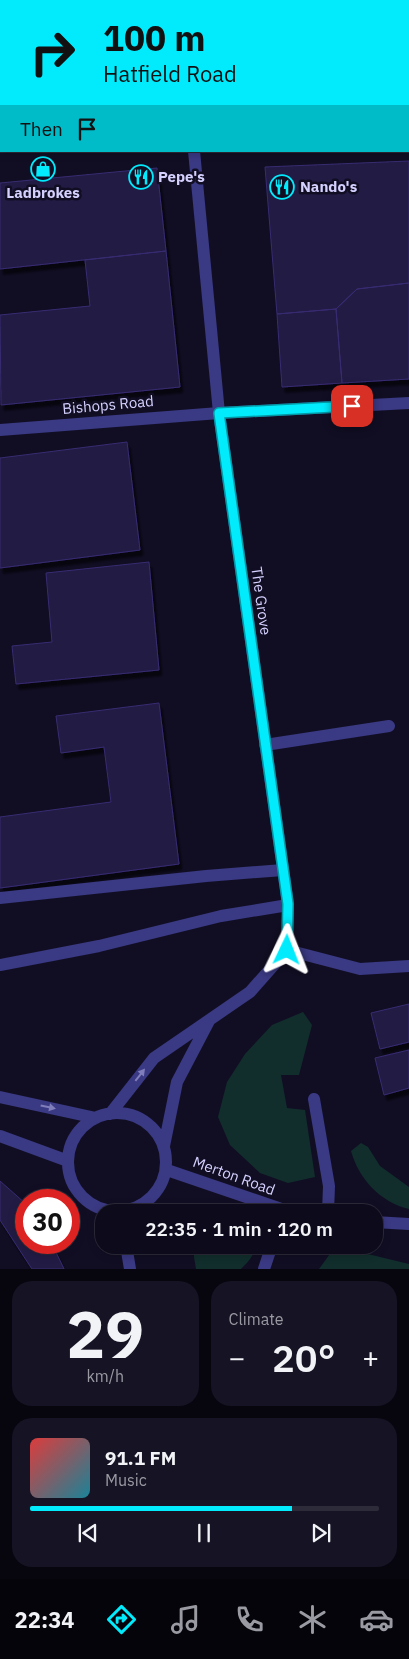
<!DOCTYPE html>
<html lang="en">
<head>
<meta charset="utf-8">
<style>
  body { margin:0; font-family:"IBM Plex Sans",sans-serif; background:#161324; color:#f1f3f6; height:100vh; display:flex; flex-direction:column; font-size:19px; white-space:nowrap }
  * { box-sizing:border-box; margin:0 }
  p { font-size:16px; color:#9a9aa3 }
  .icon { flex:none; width:28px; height:28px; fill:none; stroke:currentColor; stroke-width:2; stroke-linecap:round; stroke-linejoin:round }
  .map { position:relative; height:1269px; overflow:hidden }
  .panel { display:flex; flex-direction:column; gap:12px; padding:12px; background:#07060f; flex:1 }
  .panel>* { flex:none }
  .banner { position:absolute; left:0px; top:0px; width:410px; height:152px; box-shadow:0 2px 8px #0003,0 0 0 1px #2d2b3a; background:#01ebfc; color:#111; overflow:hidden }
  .speed { position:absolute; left:15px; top:1189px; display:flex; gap:10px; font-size:25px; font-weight:700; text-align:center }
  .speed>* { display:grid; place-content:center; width:65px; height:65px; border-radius:50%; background:#0d0a1b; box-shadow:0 2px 8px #0003,0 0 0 1px #2d2b3a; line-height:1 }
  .speed .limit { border:8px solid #d22; background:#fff; color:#111 }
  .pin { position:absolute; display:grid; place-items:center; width:42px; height:42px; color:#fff; margin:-21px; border-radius:10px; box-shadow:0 2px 8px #0006 }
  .me { position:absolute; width:55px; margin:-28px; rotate:2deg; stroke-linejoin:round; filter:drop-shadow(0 0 4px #0008) }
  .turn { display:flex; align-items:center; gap:18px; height:105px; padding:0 20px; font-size:22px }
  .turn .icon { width:65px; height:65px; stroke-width:2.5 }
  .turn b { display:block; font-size:35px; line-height:42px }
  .then { display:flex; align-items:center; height:48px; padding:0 20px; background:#0003; gap:10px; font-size:19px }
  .big { font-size:38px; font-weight:600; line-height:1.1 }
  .panel .tile { flex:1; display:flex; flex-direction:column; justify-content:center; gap:8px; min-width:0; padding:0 18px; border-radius:20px; background:#161324 }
  .panel .dial { align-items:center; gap:0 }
  .dial b { font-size:65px; line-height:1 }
  .song { display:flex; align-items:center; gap:15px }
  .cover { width:60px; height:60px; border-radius:8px; background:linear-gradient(135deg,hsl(0 70% 55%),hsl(190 70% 35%)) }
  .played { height:5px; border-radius:2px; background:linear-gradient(90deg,#01ebfc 75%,#2d2b3a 75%) }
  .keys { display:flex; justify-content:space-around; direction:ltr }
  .heat { display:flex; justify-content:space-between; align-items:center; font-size:28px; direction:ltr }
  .panel .tiles { flex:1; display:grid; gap:12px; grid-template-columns:1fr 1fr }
  .tile:last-child { grid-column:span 2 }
  .trip { position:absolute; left:95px; top:1204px; width:288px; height:50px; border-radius:20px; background:#0d0a1b; box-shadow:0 2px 8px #0003,0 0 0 1px #2d2b3a; font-weight:600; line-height:50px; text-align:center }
  .dock { display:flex; height:80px; justify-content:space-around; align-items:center; background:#05040b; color:#9a9aa3 }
  .dock .icon { width:35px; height:35px }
  .dock .current { color:#01ebfc }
  .dock b { font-size:22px; color:#f1f3f6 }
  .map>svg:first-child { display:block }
</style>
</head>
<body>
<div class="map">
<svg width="409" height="1269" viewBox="0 0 409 1269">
  <defs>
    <filter id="shadow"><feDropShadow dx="3" dy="5.5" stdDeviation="1" flood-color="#0009"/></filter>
  </defs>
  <rect width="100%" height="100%" fill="#110e24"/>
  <path fill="#112e2c" d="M 303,1012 L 312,1025 L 299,1075 L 281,1075 L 287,1108 L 305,1110 L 315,1177 L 288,1183 L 260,1173 L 230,1145 L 218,1117 L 227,1082 L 245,1054 L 272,1025 Z
    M 361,1143 L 368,1147 L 380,1166 L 409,1187 L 409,1209 C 380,1202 359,1179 351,1151 Z
    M 194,1245 L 255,1245 C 255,1255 248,1262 241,1269 L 196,1269 L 194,1257 Z
    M 343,1248 L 409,1264 L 409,1269 L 319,1269 L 332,1251 Z"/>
  <path fill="#221a45" stroke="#382c71" filter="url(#shadow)" d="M 115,0 L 216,0 L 216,1 L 115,1 Z
    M 220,0 L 324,0 L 324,1 L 220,1 Z
    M 354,0 L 404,0 L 354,1 Z
    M 409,161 L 409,283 L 357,289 L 336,309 L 277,314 L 265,167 Z
    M 157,168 L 166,251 L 0,269 L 0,183 Z
    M 166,251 L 180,387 L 1,405 L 0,315 L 90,306 L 85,260 Z
    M 409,283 L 409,379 L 342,383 L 336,309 L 357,289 Z
    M 336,309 L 342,383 L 282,387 L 277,314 Z
    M 127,442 L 140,550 L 0,568 L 0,458 Z
    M 149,562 L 159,670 L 16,684 L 12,646 L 52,642 L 46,573 Z
    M 159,703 L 179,864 L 0,888 L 0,817 L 111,802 L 104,747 L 61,753 L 56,716 Z
    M 409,1004 L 409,1042 L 380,1049 L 371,1013 Z
    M 409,1050 L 409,1088 L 384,1095 L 375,1058 Z
    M 0,1181 L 26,1204 L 26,1242 L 51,1242 L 64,1269 L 32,1269 L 0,1220 Z"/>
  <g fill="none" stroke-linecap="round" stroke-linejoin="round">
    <path stroke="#3a3983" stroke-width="12" d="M 0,119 L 1,119
      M 0,430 L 219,413 L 409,403
      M 265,745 L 389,726
      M 0,898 L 206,876 L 283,870
      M 287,950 L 360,969 L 409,966
      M 0,965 L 99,946 L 221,916 L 288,905
      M 0,1097 L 96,1118
      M 314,1099 L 329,1186 L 328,1212
      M68 1162a49 49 0 1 1 98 0a49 49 0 1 1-98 0Z
      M 110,1114 L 154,1058 L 250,992 L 287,950 L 288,905 L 219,413 L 194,151
      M 0,1136 L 68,1161
      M 164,1146 L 177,1082 L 209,1021
      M 167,1170 L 290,1212
      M 374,1222 L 409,1224
      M 126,1245 L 130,1269
      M 264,1269 L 272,1245"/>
  </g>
  <defs><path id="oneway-solid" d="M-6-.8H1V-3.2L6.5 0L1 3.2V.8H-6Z" transform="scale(1.25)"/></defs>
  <g fill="#807dbb">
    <use href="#oneway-solid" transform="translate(140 1075) rotate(-52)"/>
    <use href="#oneway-solid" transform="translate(48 1107) rotate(12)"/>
  </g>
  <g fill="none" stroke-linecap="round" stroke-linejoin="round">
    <g stroke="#0199a4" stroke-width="12">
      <path id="route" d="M 287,950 L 288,904 L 219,413 L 352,406"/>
    </g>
    <use href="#route" stroke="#01ebfc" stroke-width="9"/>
  </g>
  <defs>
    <g id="shop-ring" transform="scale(1.25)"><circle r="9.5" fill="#110e24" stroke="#01ebfc" stroke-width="1.5"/><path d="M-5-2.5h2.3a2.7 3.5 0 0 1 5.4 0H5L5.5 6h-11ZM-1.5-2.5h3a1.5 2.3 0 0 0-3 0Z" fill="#01ebfc"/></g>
    <g id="restaurant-ring" transform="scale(1.25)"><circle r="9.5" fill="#110e24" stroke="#01ebfc" stroke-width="1.5"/><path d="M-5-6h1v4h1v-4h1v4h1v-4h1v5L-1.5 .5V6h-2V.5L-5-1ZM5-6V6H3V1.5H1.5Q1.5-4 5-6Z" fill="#01ebfc"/></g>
  </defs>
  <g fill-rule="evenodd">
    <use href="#shop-ring" x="43" y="169"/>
    <use href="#restaurant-ring" x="141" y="177"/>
    <use href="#restaurant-ring" x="282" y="187"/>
  </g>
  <g text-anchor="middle" stroke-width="5" stroke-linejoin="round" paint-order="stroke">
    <g font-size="15" font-weight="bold" fill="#d5d1ff" stroke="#110e24" text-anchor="start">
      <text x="158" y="182">Pepe's</text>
      <text x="300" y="192">Nando's</text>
      <text x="43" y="198" text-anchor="middle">Ladbrokes</text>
    </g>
    <g font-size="15" fill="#d5d1ff" stroke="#110e24">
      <text transform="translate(108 405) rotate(-5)" y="5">Bishops Road</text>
      <text transform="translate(261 601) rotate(82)" y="5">The Grove</text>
      <text transform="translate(234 1176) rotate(20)" y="5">Merton Road</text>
    </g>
  </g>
</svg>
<div class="speed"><div class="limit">30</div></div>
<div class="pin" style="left:352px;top:406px;background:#d93025"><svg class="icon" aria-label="arrive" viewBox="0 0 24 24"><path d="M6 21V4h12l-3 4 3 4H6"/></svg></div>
<svg class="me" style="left:287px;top:950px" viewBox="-20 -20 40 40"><path d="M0-17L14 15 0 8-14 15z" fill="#01ebfc" stroke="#fff" stroke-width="4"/></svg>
<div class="trip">22:35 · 1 min · 120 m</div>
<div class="banner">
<div class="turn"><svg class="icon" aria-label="right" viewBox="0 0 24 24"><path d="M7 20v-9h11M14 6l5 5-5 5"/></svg><div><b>100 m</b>Hatfield Road</div></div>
<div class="then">Then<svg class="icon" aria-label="arrive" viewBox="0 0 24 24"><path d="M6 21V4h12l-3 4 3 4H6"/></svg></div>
</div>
</div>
<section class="panel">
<div class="tiles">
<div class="tile dial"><b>29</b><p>km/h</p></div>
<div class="tile"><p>Climate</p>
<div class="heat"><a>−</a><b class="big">20°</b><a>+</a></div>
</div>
<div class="tile">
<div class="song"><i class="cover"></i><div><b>91.1 FM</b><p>Music</p></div></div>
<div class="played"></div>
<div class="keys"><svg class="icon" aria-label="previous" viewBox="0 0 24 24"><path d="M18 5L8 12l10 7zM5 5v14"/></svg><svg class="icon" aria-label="pause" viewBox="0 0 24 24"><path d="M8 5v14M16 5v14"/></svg><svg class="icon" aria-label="next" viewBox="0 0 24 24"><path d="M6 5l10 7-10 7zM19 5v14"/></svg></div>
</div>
</div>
</section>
<nav class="dock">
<b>22:34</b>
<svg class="icon current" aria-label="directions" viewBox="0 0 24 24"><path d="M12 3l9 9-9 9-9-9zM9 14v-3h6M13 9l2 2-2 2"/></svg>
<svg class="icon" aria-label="music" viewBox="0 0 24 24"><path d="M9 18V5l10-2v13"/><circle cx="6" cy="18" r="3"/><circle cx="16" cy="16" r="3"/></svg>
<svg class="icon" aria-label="phone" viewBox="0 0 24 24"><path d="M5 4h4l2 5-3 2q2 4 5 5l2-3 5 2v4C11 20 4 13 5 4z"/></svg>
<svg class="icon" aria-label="climate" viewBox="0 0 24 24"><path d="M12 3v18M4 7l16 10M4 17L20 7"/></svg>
<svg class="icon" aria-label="car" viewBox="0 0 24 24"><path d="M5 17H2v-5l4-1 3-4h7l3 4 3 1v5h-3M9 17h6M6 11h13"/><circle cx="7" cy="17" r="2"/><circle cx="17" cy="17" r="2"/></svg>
</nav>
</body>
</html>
